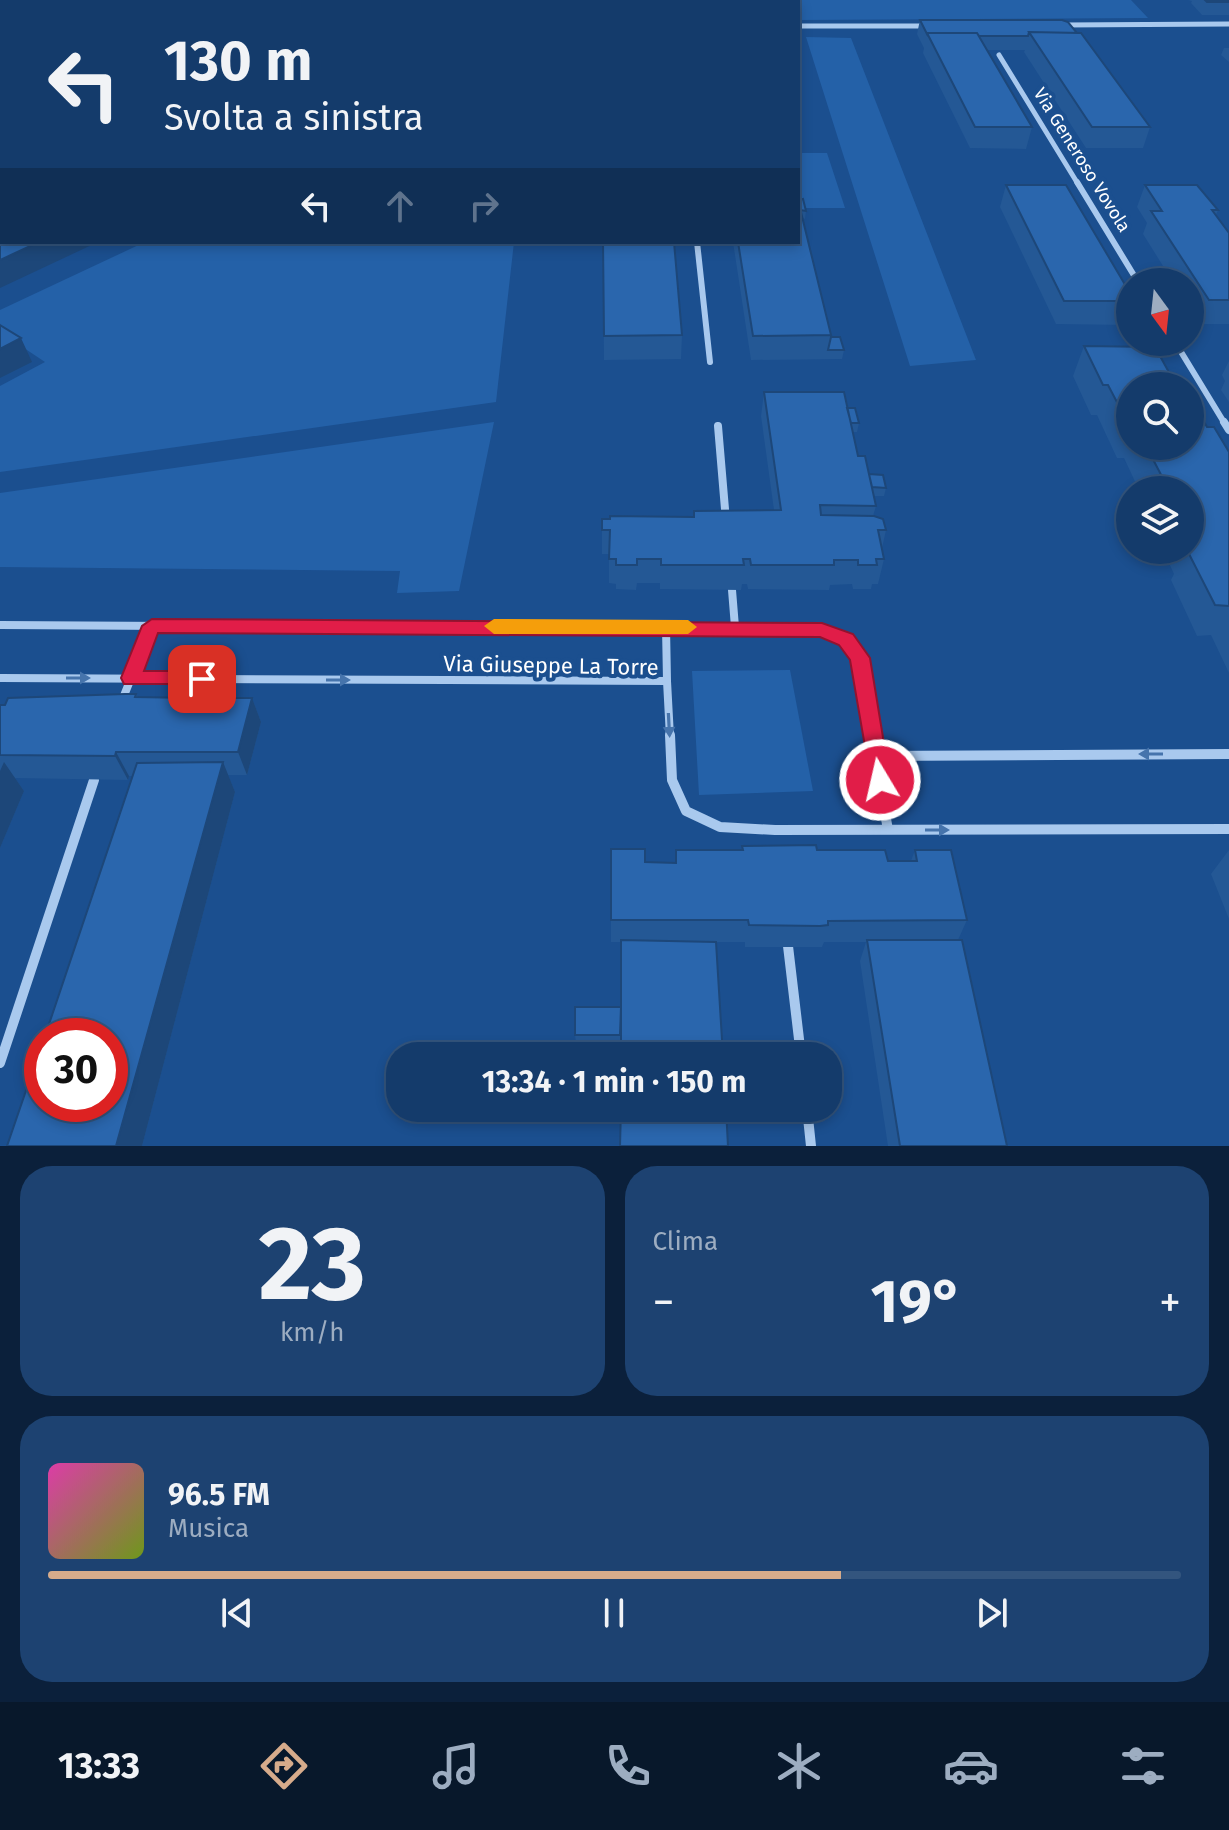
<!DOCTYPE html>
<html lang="it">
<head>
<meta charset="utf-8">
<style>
  body { margin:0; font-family:"Fira Sans",sans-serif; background:#1d4271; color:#f1f3f6; height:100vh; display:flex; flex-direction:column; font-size:30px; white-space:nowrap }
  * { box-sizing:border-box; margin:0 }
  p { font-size:26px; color:#9dadc1 }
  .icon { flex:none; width:44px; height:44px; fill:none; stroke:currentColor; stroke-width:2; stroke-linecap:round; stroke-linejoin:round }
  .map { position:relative; height:1146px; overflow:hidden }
  .side { display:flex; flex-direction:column; gap:20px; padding:20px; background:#0b203b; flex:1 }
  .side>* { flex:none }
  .banner { position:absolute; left:0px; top:0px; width:800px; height:244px; box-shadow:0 4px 12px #0003,0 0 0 2px #33557e; background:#143b6b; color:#f1f3f6; overflow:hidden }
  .needle { width:52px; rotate:165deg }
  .buttons { position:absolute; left:1116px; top:268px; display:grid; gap:16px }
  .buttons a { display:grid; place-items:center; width:88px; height:88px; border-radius:50%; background:#143b6b; box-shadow:0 4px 12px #0003,0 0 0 2px #33557e; font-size:40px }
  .speed { position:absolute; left:24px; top:1018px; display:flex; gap:16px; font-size:40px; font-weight:700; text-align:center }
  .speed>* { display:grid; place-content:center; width:104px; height:104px; border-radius:50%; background:#143b6b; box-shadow:0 4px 12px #0003,0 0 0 2px #33557e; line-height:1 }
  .speed .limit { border:12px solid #d22; background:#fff; color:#111 }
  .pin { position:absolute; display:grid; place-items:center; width:68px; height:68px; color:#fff; margin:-34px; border-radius:16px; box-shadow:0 4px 12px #0006 }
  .me { position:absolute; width:88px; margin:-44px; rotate:351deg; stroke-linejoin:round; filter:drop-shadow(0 0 6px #0008) }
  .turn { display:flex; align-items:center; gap:28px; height:168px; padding:0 32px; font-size:36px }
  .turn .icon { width:104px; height:104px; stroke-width:2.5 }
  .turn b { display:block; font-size:56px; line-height:68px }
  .lanes { display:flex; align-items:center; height:76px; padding:0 32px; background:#0003; justify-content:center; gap:40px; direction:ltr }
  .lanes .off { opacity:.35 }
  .big { font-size:60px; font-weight:700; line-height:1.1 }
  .side .tile { flex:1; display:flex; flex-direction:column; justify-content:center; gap:12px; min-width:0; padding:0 28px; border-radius:32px; background:#1d4271 }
  .side .dial { align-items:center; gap:0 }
  .dial b { font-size:104px; line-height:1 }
  .song { display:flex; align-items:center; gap:24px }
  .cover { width:96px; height:96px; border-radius:12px; background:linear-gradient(135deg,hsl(320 70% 55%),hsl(80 70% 35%)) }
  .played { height:8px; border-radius:4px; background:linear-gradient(90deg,#d6ab8b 70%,#33557e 70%) }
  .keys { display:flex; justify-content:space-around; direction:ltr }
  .heat { display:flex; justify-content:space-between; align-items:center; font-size:44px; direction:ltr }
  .side .tiles { flex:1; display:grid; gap:20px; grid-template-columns:1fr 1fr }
  .tile:last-child { grid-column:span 2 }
  .trip { position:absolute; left:386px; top:1042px; width:456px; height:80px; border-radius:32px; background:#143b6b; box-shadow:0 4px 12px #0003,0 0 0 2px #33557e; font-weight:700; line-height:80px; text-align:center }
  .dock { display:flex; height:128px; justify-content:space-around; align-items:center; background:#08182b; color:#9dadc1 }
  .dock .icon { width:56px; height:56px }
  .dock .active { color:#d6ab8b }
  .dock b { font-size:36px; color:#f1f3f6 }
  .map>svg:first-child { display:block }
</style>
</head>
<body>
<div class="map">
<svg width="1229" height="1146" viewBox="0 0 1229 1146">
  <rect width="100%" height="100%" fill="#1b4f8f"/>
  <path fill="#2461a8" d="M 586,0 L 1131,0 L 1148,18 L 798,20 L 798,2 L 581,2 Z
    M 806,37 L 851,38 L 976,360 L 910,366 Z
    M 798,153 L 827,153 L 845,208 L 798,208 Z
    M 145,242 L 514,242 L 496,402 L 0,472 L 0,386 L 45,362 L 0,332 L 0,310 Z
    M 494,422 L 459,591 L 397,593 L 400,571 L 0,567 L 0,493 Z
    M 790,670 L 813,791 L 699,795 L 692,671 Z"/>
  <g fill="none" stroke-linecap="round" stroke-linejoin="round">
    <path stroke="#a9c9ee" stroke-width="5" d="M 501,0 L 506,2
      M 1063,25 L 1229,24
      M 798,26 L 929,26
      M 999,55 L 1078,184"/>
    <path stroke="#a9c9ee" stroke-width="6" d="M 1077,182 L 1138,282
      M 697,242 L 710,362
      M 1175,342 L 1225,424"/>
    <path stroke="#a9c9ee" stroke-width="8" d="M 1224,422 L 1229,430
      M 718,426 L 726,521
      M 732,590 L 735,627
      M 0,625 L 822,630 L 846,640 L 860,658 L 872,737
      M 666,627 L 667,681
      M 0,678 L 667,681 L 670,737
      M 121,703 L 152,626"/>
    <path stroke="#a9c9ee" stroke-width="10" d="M 670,735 L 672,780 L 686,811 L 720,827 L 775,830 L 1229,829
      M 872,735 L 875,756 L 1229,754
      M 875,756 L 888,830
      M 788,946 L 801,1056
      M 0,1063 L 94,780
      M 807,1108 L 811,1146"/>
    <path fill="#a9c9ee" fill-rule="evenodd" d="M 0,63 L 2,63 L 2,67 L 0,67 Z"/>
  </g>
  <path fill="#245895" d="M 314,0 L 361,0 L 355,2 L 319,2 Z
    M 534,0 L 576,0 L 572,2 L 540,2 Z
    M 1188,0 L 1229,0 L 1229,15 L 1202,15 L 1191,3 L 1192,1 Z
    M 920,20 L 1062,20 L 1150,127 L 1143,148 L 1086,148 L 1024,52 L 1025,50 L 987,50 L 1032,127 L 1026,149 L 970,148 L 923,53 L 924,48 L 917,34 Z
    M 1224,48 L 1229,48 L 1229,62 L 1221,55 Z
    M 1006,185 L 1130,293 L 1130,313 L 1126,325 L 1056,324 L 1000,207 Z
    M 1145,185 L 1218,210 L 1216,215 L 1229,233 L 1229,324 L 1199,324 L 1190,309 L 1190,282 L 1173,282 L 1143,234 L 1147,223 L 1137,207 Z
    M 798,199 L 806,211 L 805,219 L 803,218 L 831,337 L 844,350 L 842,359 L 751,360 L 733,242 L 798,242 Z
    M 603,242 L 682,335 L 681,359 L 604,360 Z
    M 1084,346 L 1130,386 L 1130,446 L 1190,446 L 1207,427 L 1229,452 L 1229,673 L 1211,635 L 1197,636 L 1171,580 L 1174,574 L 1163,550 L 1190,550 L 1190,490 L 1139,490 L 1124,458 L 1117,458 L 1097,415 L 1091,415 L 1073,376 Z
    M 1229,361 L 1229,402 L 1221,390 L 1225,381 L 1222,375 Z
    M 764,392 L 847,408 L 859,423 L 857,432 L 852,432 L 858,456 L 869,474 L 886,488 L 884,496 L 873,496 L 876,506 L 873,516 L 886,530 L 882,548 L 884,559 L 878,584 L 872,584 L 871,589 L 853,589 L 852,584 L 830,585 L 829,590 L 748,589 L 747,584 L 742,584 L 741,590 L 660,589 L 660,583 L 637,583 L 636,590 L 616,589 L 616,584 L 609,583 L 609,554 L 602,554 L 602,519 L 693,517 L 694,511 L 774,510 L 761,416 Z
    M 136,694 L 138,697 L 195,698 L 198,706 L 220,706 L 252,698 L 261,722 L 247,775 L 228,775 L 235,792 L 142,1146 L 7,1146 L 133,776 L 129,776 L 128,780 L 15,778 L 24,791 L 0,848 L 0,705 Z
    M 742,846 L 817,850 L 888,861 L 911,861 L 915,850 L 967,920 L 958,940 L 1007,1146 L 888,1146 L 860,961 L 866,942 L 824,942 L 822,947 L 745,947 L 745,942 L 611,942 L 611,849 L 645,862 L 675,863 L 676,850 L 742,850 Z
    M 1229,850 L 1229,919 L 1211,874 Z
    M 621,1007 L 620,1042 L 576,1042 L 575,1035 Z"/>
  <path fill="#1d4779" d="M 0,0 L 17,0 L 17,2 L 2,2 L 2,32 L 0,32 Z
    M 92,0 L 116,0 L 109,2 L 92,2 Z
    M 333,0 L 361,0 L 355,2 L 334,2 Z
    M 560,0 L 576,0 L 572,2 L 557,2 Z
    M 2,85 L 2,123 L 0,124 L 0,86 Z
    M 2,214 L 2,241 L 0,242 L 0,215 Z
    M 39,242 L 98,242 L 0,288 L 0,260 Z
    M 21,338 L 32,362 L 0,378 L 0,349 Z
    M 252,698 L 261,722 L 247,775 L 238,752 Z
    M 116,752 L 129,776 L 128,780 L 115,756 Z
    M 4,762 L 24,791 L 0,848 L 0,771 Z
    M 223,762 L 235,792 L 142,1146 L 116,1146 Z"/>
  <path fill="#2a66ad" stroke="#1d4779" stroke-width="2" d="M 207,0 L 254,0 L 247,2 L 201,2 Z
    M 1205,0 L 1229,0 L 1229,2 L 1207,2 Z
    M 920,20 L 1062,20 L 1068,22 L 1077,33 L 1029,32 L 1028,36 L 979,36 L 977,33 L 927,33 L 928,36 Z
    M 1029,32 L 1081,33 L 1150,127 L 1092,127 Z
    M 927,33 L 977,33 L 1032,127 L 975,127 Z
    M 0,73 L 2,75 L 2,85 L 0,86 Z
    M 1006,185 L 1066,185 L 1130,293 L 1130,301 L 1064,301 Z
    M 1145,185 L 1197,185 L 1218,210 L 1212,210 L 1229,233 L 1229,300 L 1209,300 L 1151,211 L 1162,211 Z
    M 2,191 L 2,214 L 0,215 L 0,192 Z
    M 803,199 L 806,211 L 800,210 L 798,200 Z
    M 798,200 L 831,335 L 753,336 L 738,242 L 798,242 Z
    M 2,228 L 2,242 L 39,242 L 0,260 L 0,229 Z
    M 603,242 L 674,242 L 682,335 L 604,336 Z
    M 0,325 L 21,338 L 0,349 Z
    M 831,337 L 840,337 L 844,350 L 828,350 Z
    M 1084,346 L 1155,347 L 1176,385 L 1183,386 L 1130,386 L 1130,427 L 1108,385 L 1103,385 Z
    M 764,392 L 844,392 L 858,456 L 865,456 L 876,506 L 820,505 L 821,515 L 874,516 L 883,519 L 886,530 L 878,530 L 884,559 L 876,559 L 877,565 L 858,565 L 858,560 L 834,560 L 834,565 L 751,565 L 750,559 L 743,559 L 744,565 L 661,565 L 661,559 L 637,559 L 637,565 L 616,565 L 616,559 L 609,559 L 610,530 L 602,530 L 602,519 L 610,519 L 610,516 L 694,517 L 694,511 L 781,510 Z
    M 1190,397 L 1207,427 L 1214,427 L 1229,452 L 1229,606 L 1215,605 L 1187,550 L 1193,549 L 1190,544 L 1190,490 L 1169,490 L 1146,446 L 1190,446 Z
    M 847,408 L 855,408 L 859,423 L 851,423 Z
    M 869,474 L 883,475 L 886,488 L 872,487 Z
    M 125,694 L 136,694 L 135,697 L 195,698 L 192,706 L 220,706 L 223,698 L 252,698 L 238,752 L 116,752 L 115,756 L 0,755 L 0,705 L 5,705 L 8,698 Z
    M 223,762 L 116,1146 L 7,1146 L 42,1044 L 42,1104 L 110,1104 L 110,1036 L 45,1036 L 137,763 Z
    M 816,845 L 817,850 L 885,850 L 888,861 L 917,861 L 915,850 L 951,850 L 967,920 L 828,921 L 828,925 L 820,926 L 749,925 L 748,920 L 611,920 L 611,849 L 645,849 L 645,862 L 676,863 L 676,850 L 743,850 L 742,846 Z
    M 621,940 L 716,942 L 723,1056 L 621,1056 Z
    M 867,940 L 962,940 L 1007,1146 L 900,1146 Z
    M 575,1007 L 621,1007 L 620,1035 L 575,1035 Z
    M 621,1108 L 726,1108 L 728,1146 L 620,1146 Z"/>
  <defs><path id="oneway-solid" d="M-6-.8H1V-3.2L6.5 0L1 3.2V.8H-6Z" transform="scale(2)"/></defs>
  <g fill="#4674ac">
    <use href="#oneway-solid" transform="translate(78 678)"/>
    <use href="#oneway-solid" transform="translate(338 680)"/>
    <use href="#oneway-solid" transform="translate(669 725) rotate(87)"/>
    <use href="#oneway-solid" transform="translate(1151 754) rotate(180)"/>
    <use href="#oneway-solid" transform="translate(937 830)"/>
  </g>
  <path fill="#e11d48" stroke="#92132f" stroke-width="2" d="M 152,619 L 822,623 L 853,634 L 870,658 L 890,780 L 887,787 L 880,789 L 872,787 L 850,660 L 839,645 L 820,637 L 158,633 L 144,671 L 202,671 L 209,673 L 212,679 L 209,684 L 124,684 L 121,678 L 142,626 Z"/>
  <path fill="#f59e0b" d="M 494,619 L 688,620 L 697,627 L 688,634 L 494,634 L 484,626 Z"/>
  <g text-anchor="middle" stroke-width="8" stroke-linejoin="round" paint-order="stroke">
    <g font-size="18" fill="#fff" stroke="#1b4f8f">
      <text transform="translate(1082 160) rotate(58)" y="6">Via Generoso Vovola</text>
    </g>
    <g font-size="22" fill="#fff" stroke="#1b4f8f">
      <text transform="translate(551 665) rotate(1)" y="8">Via Giuseppe La Torre</text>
    </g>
  </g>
</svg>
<div class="buttons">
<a><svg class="needle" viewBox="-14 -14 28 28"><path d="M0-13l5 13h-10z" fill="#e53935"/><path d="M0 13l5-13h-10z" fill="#9dadc1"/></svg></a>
<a><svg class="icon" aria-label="search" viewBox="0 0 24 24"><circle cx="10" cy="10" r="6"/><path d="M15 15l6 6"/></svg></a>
<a><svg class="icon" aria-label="layers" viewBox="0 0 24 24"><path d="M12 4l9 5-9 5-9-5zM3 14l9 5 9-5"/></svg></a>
</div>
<div class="speed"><div class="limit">30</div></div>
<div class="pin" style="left:202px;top:679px;background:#d93025"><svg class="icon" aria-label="arrive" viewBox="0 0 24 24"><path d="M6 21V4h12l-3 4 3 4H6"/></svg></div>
<svg class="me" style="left:880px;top:780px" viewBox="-20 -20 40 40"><circle r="17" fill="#e11d48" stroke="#fff" stroke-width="3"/><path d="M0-11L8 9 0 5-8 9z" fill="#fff"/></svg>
<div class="trip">13:34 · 1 min · 150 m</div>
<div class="banner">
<div class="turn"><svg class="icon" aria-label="left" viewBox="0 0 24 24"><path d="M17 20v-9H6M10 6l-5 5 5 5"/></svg><div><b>130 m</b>Svolta a sinistra</div></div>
<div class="lanes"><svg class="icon" aria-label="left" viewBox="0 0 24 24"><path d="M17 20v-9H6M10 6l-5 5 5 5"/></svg><svg class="icon off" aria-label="ahead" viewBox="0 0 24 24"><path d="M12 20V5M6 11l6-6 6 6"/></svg><svg class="icon off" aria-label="right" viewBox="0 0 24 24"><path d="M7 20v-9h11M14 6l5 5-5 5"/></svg></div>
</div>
</div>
<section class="side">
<div class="tiles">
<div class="tile dial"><b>23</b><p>km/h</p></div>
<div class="tile"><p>Clima</p>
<div class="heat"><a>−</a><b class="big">19°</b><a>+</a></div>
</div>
<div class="tile">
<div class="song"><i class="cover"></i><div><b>96.5 FM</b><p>Musica</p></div></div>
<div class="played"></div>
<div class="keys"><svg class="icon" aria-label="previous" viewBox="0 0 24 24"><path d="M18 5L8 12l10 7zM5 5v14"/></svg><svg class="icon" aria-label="pause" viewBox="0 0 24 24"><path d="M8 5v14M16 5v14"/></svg><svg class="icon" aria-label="next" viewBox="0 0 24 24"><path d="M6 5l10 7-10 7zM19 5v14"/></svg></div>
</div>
</div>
</section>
<nav class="dock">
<b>13:33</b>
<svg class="icon active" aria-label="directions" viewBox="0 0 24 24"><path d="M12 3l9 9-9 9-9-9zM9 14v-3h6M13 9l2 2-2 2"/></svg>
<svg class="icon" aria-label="music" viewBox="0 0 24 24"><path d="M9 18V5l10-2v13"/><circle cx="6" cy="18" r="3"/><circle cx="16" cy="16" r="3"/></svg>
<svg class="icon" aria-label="phone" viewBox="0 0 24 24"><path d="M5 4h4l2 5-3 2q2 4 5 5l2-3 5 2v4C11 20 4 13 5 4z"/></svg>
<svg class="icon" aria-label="climate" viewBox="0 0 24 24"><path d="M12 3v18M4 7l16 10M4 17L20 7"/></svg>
<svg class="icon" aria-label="car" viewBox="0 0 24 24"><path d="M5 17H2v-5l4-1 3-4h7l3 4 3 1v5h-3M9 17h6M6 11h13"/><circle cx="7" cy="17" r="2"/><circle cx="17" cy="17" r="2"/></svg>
<svg class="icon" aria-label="filters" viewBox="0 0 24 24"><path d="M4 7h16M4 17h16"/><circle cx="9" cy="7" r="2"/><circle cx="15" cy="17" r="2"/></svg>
</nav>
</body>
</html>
